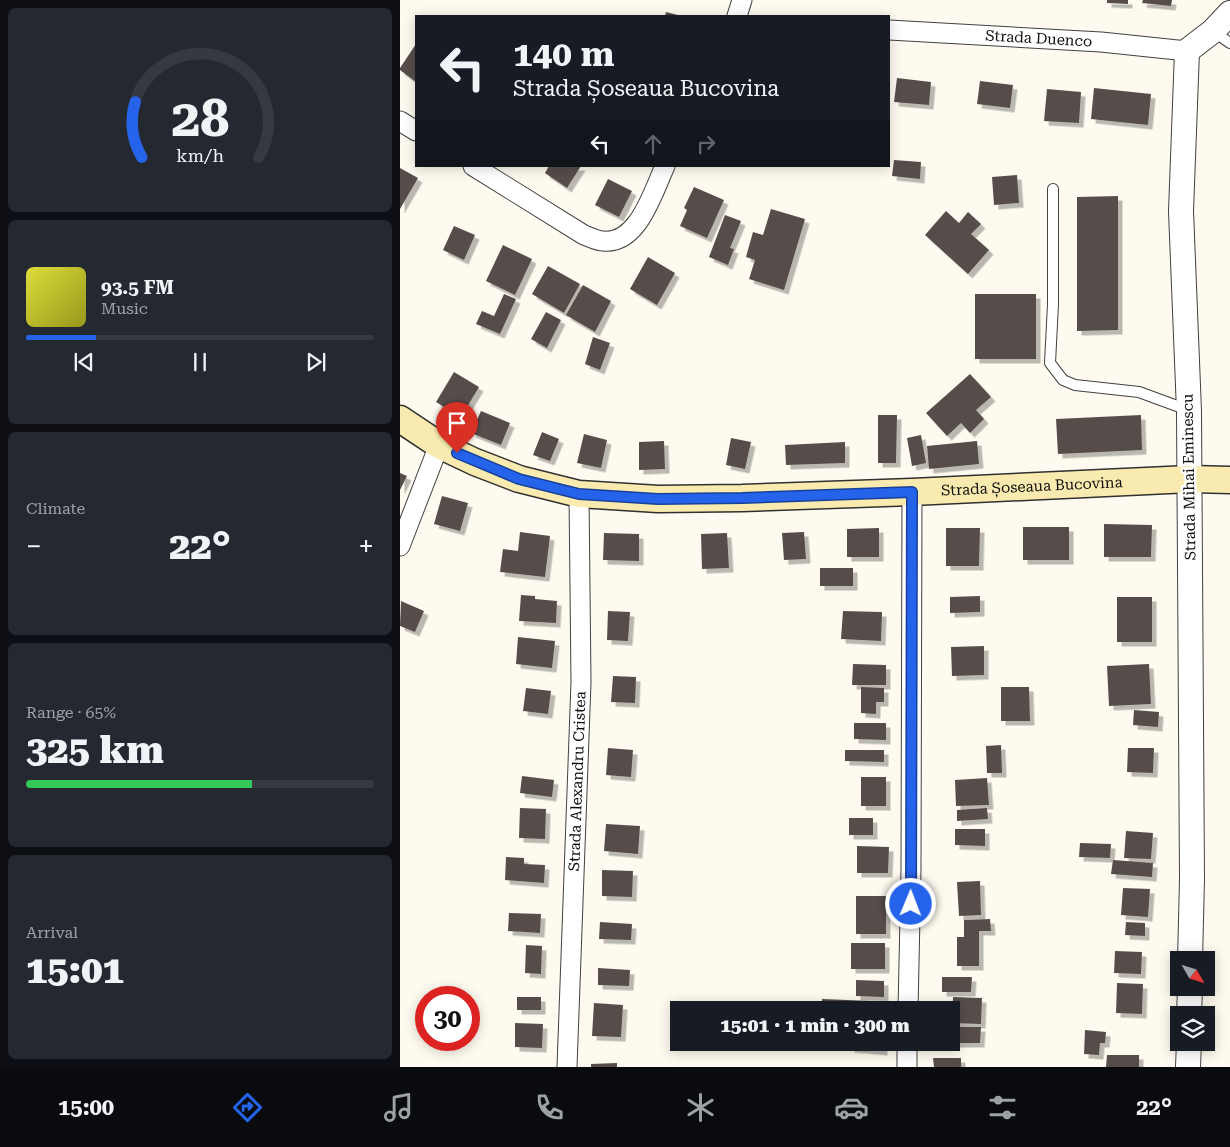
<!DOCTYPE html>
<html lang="en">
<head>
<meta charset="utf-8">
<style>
  body { margin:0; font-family:"Roboto Serif",serif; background:#242831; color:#f1f3f6; height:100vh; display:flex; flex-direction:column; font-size:19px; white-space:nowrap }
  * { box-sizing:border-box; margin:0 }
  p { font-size:16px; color:#9ea1a6 }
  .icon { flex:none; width:28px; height:28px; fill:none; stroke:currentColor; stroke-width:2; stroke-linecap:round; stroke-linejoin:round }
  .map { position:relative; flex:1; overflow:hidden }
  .side { display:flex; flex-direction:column; gap:8px; padding:8px; background:#0d0f14; width:400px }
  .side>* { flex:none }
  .top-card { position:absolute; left:15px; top:15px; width:475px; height:152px; border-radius:0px; box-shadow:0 2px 12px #0003; background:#171b24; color:#f1f3f6; overflow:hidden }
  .needle { width:32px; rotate:129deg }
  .buttons { position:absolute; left:770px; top:951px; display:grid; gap:10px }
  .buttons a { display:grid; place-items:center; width:45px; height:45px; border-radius:0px; background:#171b24; box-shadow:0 2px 12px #0003; font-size:25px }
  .speed { position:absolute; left:15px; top:986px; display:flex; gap:10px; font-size:25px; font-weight:700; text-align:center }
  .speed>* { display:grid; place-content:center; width:65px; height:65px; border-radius:50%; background:#171b24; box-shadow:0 2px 12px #0003; line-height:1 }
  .speed .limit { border:8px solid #d22; background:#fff; color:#111 }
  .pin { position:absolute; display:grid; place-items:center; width:42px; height:42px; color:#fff; margin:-51px -21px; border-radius:50% 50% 50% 0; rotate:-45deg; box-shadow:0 0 5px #0007 }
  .pin .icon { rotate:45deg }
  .me { position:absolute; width:55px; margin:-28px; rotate:1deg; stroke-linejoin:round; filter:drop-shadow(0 0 4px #0008) }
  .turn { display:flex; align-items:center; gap:18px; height:105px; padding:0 15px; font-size:22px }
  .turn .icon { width:65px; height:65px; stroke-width:2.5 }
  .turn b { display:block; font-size:35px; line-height:42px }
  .lanes { display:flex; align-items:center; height:48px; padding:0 15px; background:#0003; justify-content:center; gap:25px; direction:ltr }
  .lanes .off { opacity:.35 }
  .big { font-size:38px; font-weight:800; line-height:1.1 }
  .side .widget { flex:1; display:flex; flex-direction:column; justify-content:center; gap:8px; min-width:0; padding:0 18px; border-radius:8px; background:#242831 }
  .side .dial { align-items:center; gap:0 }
  .dial svg { height:130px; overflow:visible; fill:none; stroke:#363941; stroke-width:7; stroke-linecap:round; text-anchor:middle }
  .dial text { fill:#f1f3f6; stroke:none }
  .song { display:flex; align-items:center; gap:15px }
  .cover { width:60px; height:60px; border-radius:8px; background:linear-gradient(135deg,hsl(60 70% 55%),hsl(60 70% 35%)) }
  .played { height:5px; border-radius:2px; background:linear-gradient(90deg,#2563eb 20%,#363941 20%) }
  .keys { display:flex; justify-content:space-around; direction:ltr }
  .heat { display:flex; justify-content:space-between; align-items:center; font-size:28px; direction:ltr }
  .charge { height:8px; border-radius:4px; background:linear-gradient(90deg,#34c759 65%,#363941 0) }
  .trip { position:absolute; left:270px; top:1001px; width:290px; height:50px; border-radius:0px; background:#171b24; box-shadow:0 2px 12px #0003; font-weight:800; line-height:50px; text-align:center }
  .dock { display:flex; height:80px; justify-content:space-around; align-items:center; background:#090b0e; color:#9ea1a6 }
  .dock .icon { width:35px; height:35px }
  .dock .selected { color:#2563eb }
  .dock b { font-size:22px; color:#f1f3f6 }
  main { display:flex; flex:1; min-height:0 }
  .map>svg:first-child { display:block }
</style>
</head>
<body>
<main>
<section class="side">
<div class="widget dial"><svg viewBox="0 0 100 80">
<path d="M14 69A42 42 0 1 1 86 69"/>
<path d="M14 69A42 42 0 0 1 10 35" stroke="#2563eb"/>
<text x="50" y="56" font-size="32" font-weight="700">28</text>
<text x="50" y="72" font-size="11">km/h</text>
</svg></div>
<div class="widget">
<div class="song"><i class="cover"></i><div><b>93.5 FM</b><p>Music</p></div></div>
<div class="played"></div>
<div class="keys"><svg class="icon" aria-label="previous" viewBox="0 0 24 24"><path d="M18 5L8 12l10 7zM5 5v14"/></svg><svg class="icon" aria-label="pause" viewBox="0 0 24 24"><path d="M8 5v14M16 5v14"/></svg><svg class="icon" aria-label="next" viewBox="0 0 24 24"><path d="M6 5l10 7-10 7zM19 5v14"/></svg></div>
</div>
<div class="widget"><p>Climate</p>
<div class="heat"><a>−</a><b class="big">22°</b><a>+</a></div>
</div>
<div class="widget"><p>Range · 65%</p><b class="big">325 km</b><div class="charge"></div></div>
<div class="widget"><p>Arrival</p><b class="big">15:01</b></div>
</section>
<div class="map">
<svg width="830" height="1067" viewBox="0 0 830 1067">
  <defs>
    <filter id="shadow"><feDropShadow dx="4.5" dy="4.5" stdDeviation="0" flood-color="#0004"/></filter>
  </defs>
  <rect width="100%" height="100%" fill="#fefaef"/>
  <path fill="#564e4b" filter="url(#shadow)" d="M 707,0 L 728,0 L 728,4 L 707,3 Z
    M 743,0 L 772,0 L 771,6 L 742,3 Z
    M 266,12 L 282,16 L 265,16 Z
    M 16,44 L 16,82 L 0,70 L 0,68 Z
    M 497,78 L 531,82 L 529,105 L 494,102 Z
    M 580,81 L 613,85 L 610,108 L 577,104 Z
    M 694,88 L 751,94 L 748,125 L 691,119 Z
    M 647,89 L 681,92 L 679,123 L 644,121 Z
    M 494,160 L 521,162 L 520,179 L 492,176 Z
    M 149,166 L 181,166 L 167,188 L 145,173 Z
    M 0,168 L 18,178 L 0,209 Z
    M 617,175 L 619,203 L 594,205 L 592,177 Z
    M 208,179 L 232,191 L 219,217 L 195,205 Z
    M 294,187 L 324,200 L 307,238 L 280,226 L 287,210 L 284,208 Z
    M 718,196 L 718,330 L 677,331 L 677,197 Z
    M 371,209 L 405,219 L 384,290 L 349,279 L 355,260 L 346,257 L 353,232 L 363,235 Z
    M 546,211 L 559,223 L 568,212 L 581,224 L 571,234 L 589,250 L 568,274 L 525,235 Z
    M 325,215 L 341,221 L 330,248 L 334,249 L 328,265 L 309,257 Z
    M 54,226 L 75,235 L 64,260 L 43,250 Z
    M 103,245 L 132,259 L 115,295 L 86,281 Z
    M 248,257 L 275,273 L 257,305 L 230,289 Z
    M 148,266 L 180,284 L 164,313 L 132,294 Z
    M 183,285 L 211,301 L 195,332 L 166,315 Z
    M 104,294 L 116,299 L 100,334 L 76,324 L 82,311 L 94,316 Z
    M 575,294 L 636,294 L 636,359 L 575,359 Z
    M 146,312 L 161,320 L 147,348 L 131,339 Z
    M 193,337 L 210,343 L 200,370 L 185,364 Z
    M 54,372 L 79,387 L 61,417 L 36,402 Z
    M 570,374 L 591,397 L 576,410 L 584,419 L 570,433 L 561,423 L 547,436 L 526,413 Z
    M 81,411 L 110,423 L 101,445 L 71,433 Z
    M 478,415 L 497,415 L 496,463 L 478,463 Z
    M 741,415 L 742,450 L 658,454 L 656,419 Z
    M 142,432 L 159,439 L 150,461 L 133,455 Z
    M 184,434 L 207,440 L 201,468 L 177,463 Z
    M 521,435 L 526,463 L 512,466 L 507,438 Z
    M 331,438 L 351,442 L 345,469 L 326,465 Z
    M 264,441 L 265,469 L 239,470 L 239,442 Z
    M 577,441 L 579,464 L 529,469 L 527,446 Z
    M 445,442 L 445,463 L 386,465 L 385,445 Z
    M 0,473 L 7,476 L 0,490 Z
    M 42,496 L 68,503 L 60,531 L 34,524 Z
    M 704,524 L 752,525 L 751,557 L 704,557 Z
    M 623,527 L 669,527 L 669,560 L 623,560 Z
    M 479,528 L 479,557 L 447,557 L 447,529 Z
    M 546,528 L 580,528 L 579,566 L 546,566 Z
    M 120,532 L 150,536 L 145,577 L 100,572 L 103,549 L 118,551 Z
    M 404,532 L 406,559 L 384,560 L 382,533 Z
    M 204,533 L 239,534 L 239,561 L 203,560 Z
    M 327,533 L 329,568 L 302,569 L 301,534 Z
    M 420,568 L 453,568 L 453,586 L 420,586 Z
    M 121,595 L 135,596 L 135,599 L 157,601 L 156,623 L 119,621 Z
    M 580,596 L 580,612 L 550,613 L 550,597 Z
    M 717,597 L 752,597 L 752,642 L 717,642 Z
    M 1,601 L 24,611 L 15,632 L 0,626 Z
    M 208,611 L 230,612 L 228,641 L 207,640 Z
    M 443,611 L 482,612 L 481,641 L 441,639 Z
    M 118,637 L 155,641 L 152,668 L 116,664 Z
    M 584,646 L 584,675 L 552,676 L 551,647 Z
    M 453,664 L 486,665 L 486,685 L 452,685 Z
    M 749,664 L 751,704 L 709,706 L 707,666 Z
    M 213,676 L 236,677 L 235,703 L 211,702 Z
    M 461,687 L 484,688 L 484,702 L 476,702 L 476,714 L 461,713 Z
    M 601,687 L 629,687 L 630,721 L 601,721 Z
    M 126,688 L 151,691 L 148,714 L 123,711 Z
    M 734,710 L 759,712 L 758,727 L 733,725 Z
    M 454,723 L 486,723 L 486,740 L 454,739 Z
    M 601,745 L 602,773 L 587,773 L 586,746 Z
    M 208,748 L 233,750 L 231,777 L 206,775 Z
    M 728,748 L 754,748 L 753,773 L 727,772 Z
    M 445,750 L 484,750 L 484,762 L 445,761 Z
    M 122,776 L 154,780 L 152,797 L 120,793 Z
    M 461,777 L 486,777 L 486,806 L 461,806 Z
    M 587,778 L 589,805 L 556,806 L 555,780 Z
    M 120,808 L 146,809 L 145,839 L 119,838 Z
    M 587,808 L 588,819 L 557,821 L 557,810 Z
    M 449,818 L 473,818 L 473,835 L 449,835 Z
    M 206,824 L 240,826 L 238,854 L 204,851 Z
    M 555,829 L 585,829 L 585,846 L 555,845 Z
    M 726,831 L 753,833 L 751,859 L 724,858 Z
    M 680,843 L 711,844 L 710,858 L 679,857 Z
    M 457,846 L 489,847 L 488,873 L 457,873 Z
    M 106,857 L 124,858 L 124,864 L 145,865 L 144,883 L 105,880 Z
    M 713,860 L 753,863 L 752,877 L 711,874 Z
    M 202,870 L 233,871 L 232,897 L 202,896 Z
    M 580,881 L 581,915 L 559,916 L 557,882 Z
    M 723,888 L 750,889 L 748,917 L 721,915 Z
    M 456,896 L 486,896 L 486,934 L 456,934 Z
    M 109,913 L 141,914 L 140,933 L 108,931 Z
    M 590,919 L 591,931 L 579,931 L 579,966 L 557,966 L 557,937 L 564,937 L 564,920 Z
    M 200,922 L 232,924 L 231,940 L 199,939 Z
    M 726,922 L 745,923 L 745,936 L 725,935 Z
    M 451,943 L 485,943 L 485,969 L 451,969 Z
    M 126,945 L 142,946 L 141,974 L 125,973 Z
    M 715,951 L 742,952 L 741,974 L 714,973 Z
    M 198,968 L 230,970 L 229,986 L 198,985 Z
    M 542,977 L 572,977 L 571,992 L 542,992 Z
    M 456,980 L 484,981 L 484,997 L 456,996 Z
    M 717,983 L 743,984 L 742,1014 L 716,1013 Z
    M 117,997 L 141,997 L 141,1010 L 117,1010 Z
    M 553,997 L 582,998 L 581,1024 L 552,1023 Z
    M 422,999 L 472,1001 L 472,1010 L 422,1010 Z
    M 194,1003 L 223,1005 L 221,1037 L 192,1036 Z
    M 115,1023 L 143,1024 L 142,1048 L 115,1047 Z
    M 551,1027 L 581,1027 L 580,1043 L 551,1043 Z
    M 685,1030 L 706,1032 L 705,1043 L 700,1043 L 699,1055 L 684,1054 Z
    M 451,1042 L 483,1042 L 483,1051 L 450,1048 Z
    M 707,1055 L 739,1055 L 739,1067 L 706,1067 Z
    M 533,1058 L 561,1058 L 561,1067 L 534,1067 Z
    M 217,1063 L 217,1067 L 191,1067 L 191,1064 Z"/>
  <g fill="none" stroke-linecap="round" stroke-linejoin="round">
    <g stroke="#414141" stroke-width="12">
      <path id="service" d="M 813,31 L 830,43
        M 653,189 L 653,304 L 650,363 L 663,380 L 675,385 L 739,392 L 788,410"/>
    </g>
    <g stroke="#414141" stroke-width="21">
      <g id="minor">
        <path d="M 337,16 L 342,0"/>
        <path id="s1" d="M 489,30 L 701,42 L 787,51"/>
        <path d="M 0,121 L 16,131"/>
        <path d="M 73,166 L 184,235 C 190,237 197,241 203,241 C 238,245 253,192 265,166"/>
        <path d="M 0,546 L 39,445"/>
        <path d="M 508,1010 L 511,869 L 512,492"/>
        <path id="s2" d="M 167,1067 L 181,682 L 179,494"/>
        <path d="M 507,1067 L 507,1042"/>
      </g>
    </g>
    <g stroke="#414141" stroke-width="26">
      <path id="tertiary" d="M 790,960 L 792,879 L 789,411 L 781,211 L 787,51 L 813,31 L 830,13
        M 789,1015 L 790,988
        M 788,1067 L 789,1042"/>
    </g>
    <g stroke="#303030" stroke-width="29">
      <g id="secondary">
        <path id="s3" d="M 0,419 L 39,445 L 75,462 L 119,479 L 179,494 L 258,499 L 342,498 L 512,492 L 790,479 L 830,480"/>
      </g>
    </g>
    <use href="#service" stroke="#fff" stroke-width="10"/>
    <use href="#minor" stroke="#fff" stroke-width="19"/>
    <use href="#tertiary" stroke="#fff" stroke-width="24"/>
    <use href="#secondary" stroke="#f9ebaf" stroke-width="26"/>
  </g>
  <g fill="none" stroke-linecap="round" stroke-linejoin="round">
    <g stroke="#184099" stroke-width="12">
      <path id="route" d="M 57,453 L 119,479 L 179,494 L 258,499 L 342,498 L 512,492 L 511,904"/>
    </g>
    <use href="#route" stroke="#2563eb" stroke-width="9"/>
  </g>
  <g text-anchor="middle" stroke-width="5" stroke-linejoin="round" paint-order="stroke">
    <g font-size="15" fill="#0e0e0e" stroke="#fff">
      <text dy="5" stroke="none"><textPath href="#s1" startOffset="150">Strada Duenco</textPath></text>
      <text transform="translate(789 477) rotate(-91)" y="5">Strada Mihai Eminescu</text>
      <text dy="5" stroke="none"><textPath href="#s3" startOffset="649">Strada Șoseaua Bucovina</textPath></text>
      <text dy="5" stroke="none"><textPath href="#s2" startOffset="286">Strada Alexandru Cristea</textPath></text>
    </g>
  </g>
</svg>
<div class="buttons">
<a><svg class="needle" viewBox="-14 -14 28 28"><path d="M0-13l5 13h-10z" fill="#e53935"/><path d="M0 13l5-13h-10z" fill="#9ea1a6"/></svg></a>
<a><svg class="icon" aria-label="layers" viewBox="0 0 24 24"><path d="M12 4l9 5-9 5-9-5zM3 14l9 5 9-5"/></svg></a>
</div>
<div class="speed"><div class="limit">30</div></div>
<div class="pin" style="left:57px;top:453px;background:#d93025"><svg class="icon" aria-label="arrive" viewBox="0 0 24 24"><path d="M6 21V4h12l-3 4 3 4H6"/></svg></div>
<svg class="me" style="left:511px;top:904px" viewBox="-20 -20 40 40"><circle r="17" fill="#2563eb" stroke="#fff" stroke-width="3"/><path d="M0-11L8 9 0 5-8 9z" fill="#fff"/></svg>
<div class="trip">15:01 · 1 min · 300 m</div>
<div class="top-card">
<div class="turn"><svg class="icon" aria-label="left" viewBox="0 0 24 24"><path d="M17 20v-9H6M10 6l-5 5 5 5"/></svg><div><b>140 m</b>Strada Șoseaua Bucovina</div></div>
<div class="lanes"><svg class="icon" aria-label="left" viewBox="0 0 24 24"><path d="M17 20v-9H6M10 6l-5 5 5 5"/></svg><svg class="icon off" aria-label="ahead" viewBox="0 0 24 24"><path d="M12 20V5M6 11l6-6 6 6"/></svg><svg class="icon off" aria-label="right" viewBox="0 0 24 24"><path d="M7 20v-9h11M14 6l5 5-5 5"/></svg></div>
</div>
</div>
</main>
<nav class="dock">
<b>15:00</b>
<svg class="icon selected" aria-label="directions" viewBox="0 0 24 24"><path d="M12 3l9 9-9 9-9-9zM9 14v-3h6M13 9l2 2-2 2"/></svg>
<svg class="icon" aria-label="music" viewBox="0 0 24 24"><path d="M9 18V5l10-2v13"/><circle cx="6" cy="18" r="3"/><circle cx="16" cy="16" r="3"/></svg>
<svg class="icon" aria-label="phone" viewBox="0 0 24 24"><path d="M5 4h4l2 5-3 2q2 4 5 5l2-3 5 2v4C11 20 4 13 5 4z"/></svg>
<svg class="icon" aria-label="climate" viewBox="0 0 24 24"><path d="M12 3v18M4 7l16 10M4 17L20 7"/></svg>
<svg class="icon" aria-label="car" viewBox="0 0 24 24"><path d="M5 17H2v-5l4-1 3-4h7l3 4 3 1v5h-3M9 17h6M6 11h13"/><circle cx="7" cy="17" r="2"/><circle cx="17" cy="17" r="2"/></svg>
<svg class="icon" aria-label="filters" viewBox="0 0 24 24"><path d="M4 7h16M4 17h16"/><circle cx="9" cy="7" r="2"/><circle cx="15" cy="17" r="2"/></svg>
<b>22°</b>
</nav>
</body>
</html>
